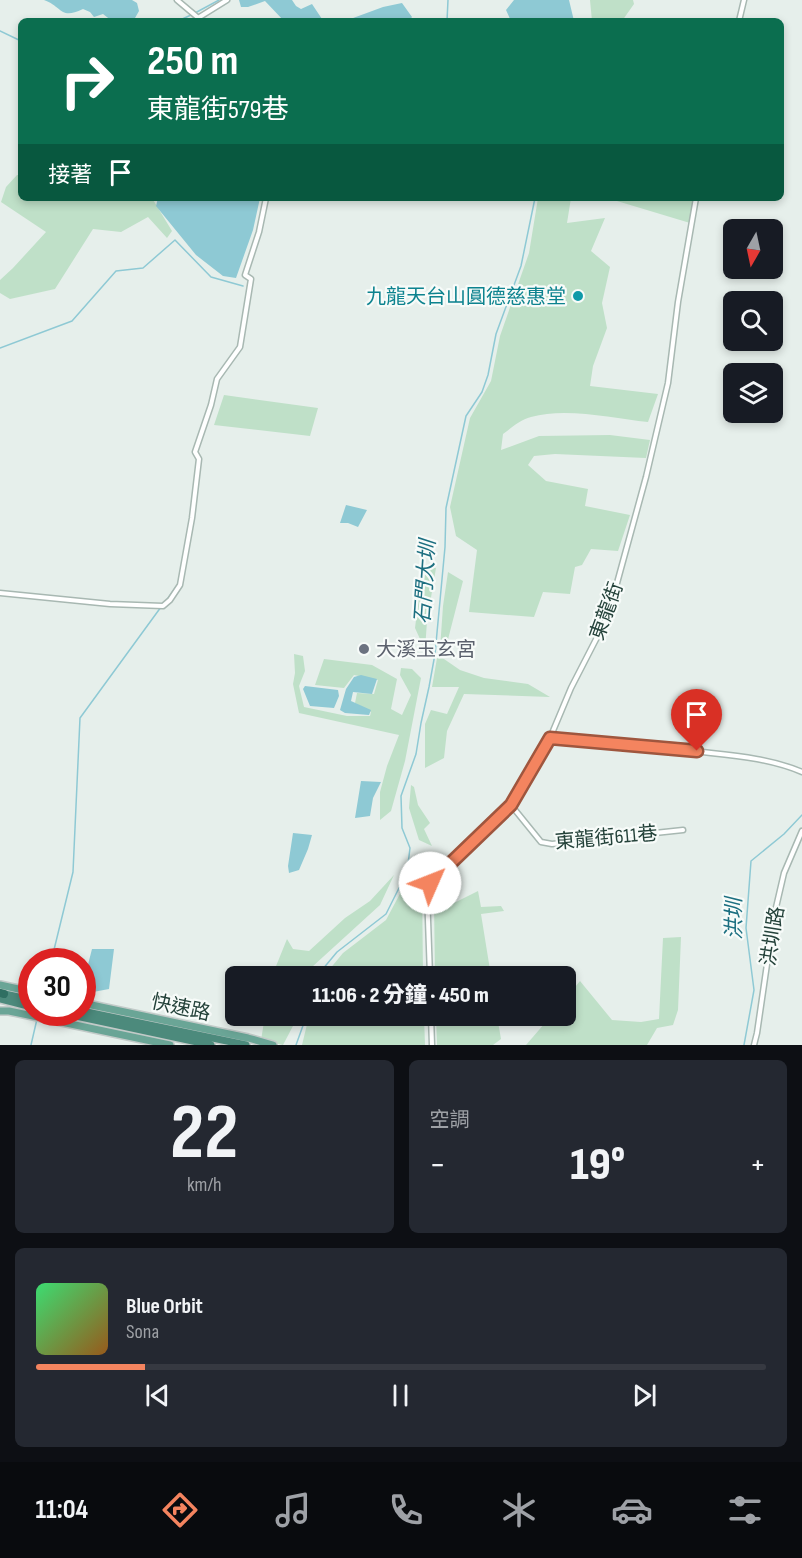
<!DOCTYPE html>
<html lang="zh-TW">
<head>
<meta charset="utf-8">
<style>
  body { margin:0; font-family:"Sofia Sans Condensed","Noto Sans TC",sans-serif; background:#242831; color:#f1f3f6; height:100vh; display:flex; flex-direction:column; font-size:22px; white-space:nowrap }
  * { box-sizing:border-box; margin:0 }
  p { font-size:20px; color:#9ea1a6 }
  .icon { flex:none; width:33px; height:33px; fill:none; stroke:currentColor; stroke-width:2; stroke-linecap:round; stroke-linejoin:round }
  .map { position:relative; height:1045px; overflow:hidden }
  .side { display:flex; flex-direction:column; gap:15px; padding:15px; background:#0d0f14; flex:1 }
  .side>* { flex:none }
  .hud { position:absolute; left:18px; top:18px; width:766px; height:183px; border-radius:9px; box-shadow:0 3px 9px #0003; background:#0b6e4f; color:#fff; overflow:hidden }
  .needle { width:39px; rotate:189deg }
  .controls { position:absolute; left:723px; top:219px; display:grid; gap:12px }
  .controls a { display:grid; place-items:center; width:60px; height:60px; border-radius:9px; background:#171b24; box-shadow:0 3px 9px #0003; font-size:30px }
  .speed { position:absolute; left:18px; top:948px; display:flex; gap:12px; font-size:30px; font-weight:700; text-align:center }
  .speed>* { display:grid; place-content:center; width:78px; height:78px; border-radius:50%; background:#171b24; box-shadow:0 3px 9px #0003; line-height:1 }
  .speed .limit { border:9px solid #d22; background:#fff; color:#111 }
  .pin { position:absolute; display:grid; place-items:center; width:51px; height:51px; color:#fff; margin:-62px -26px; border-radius:50% 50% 50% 0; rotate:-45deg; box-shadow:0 0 6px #0007 }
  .pin .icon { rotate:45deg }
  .me { position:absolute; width:66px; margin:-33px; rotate:46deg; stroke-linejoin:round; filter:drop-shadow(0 0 4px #0008) }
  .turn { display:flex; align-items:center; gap:21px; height:126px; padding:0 30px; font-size:27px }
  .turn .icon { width:78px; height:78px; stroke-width:2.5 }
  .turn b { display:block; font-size:42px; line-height:51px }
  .then { display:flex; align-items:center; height:57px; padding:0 30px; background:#0003; gap:12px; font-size:22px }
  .big { font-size:45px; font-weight:800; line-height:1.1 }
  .side .card { flex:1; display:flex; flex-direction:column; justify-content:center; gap:9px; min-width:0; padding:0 21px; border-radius:9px; background:#242831 }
  .side .dial { align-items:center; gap:0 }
  .dial b { font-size:78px; line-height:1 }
  .song { display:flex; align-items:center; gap:18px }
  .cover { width:72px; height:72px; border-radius:9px; background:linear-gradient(135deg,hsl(140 70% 55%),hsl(30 70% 35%)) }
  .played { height:6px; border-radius:3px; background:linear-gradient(90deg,#f4845f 15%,#363941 15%) }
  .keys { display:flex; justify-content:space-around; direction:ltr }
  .heat { display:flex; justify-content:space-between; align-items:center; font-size:33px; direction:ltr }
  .side .tiles { flex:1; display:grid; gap:15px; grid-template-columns:1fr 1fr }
  .card:last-child { grid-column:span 2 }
  .trip { position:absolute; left:225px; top:966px; width:351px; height:60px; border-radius:9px; background:#171b24; box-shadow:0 3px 9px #0003; font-weight:800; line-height:60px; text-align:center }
  .menu { display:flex; height:96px; justify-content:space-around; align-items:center; background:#090b0e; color:#9ea1a6 }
  .menu .icon { width:42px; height:42px }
  .menu .on { color:#f4845f }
  .menu b { font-size:27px; color:#f1f3f6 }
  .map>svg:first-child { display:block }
</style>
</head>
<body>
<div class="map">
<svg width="802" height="1045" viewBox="0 0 802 1045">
  <rect width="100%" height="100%" fill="#e6efeb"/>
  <path fill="#bfe0c8" d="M 590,0 L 633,0 L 634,4 L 622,21 L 592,21 Z
    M 17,175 L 21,175 L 21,198 L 152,198 L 172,231 L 167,238 L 148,217 L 121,232 L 93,229 L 55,289 L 10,299 L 0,293 L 0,280 L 13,268 L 46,232 L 1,202 L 6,187 Z
    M 538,198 L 571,198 L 567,223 L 605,218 L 591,251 L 610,267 L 602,303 L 607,328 L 593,366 L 590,386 L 658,394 L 648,422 C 613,418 565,407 531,417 C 520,420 511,428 503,434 L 501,450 L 539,436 L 610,435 L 650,440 L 646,458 L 555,454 L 534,456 L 528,465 L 546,481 L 588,489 L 585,506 L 630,515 L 618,551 L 591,549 L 582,565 L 575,567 L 570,594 L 543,592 L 534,617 L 469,612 L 477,550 L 456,536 L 450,507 L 470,418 L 491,381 L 500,336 L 529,253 Z
    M 607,198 L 695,198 L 690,223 Z
    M 224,395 L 318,408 L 310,436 L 214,425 Z
    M 426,565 L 436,568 L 427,621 L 425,650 L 415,628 L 421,580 Z
    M 448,572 L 463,581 L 445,651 L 440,649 L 443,606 Z
    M 294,654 L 303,656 L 305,671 L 299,686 L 304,707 L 347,716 L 370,716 L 371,712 L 355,703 L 357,693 L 374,694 L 378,680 L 354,675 L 344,688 L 315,685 L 324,659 L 372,665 L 397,679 L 391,709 L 402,715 L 411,695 L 400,675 L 401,668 L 412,669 L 421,678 L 405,761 L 391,811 L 380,820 L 380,792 L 387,766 L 399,735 L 299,713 L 293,684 L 295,673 Z
    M 437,658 L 444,659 L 460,670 L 484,678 L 528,684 L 550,697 L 464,694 L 447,731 L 444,758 L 425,768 L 425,724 L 431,710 L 447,714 L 459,687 L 432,687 Z
    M 411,785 L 414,787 L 418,805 L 430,823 L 424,829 L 432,846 L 419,840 L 409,808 Z
    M 419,858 L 437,860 L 422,879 L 423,976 L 324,976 L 343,953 L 386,920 Z
    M 394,875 L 380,905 L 312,967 L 305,976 L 272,976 L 287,939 L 293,949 L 309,951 L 345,918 L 370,901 Z
    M 478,891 L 481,907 L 501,906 L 504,911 L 481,914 L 491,976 L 435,976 L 434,902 L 452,904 Z
    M 681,937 L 678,1010 L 673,1025 L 657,1028 L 647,1045 L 526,1045 L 551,1016 L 566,1016 L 566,998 L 580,981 L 612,1020 L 641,1022 L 659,1019 L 663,938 Z
    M 265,1016 L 294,1016 L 294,1024 L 283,1045 L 261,1040 Z
    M 309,1016 L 424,1016 L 425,1045 L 302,1045 Z
    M 436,1016 L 497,1016 L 501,1039 L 493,1045 L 437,1045 Z"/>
  <path fill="#8ec9d4" d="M 44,0 L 132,0 L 137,3 L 139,11 L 135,18 L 135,21 L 112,21 L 103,14 L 94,17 L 90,12 L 83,9 C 60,20 63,7 44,0 Z
    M 239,0 L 292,0 L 296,6 L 301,9 L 312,4 L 322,19 L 327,21 L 284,21 L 265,1 L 248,7 L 241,7 Z
    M 514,0 L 569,0 L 574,21 L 511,21 L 506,10 Z
    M 402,3 L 412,17 L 409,21 L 345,21 L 383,7 Z
    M 158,198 L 260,198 L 253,230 L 236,278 L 223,276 L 196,255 L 156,206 Z
    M 346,505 L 367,510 L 358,527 L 348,523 L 340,523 Z
    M 361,675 L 377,679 L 372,694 L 353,692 L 351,701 L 371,710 L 369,715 L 345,713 L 340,710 L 346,689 L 354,677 Z
    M 305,686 L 338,690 L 339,696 L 334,708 L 310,706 L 303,689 Z
    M 361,781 L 381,782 L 373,798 L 370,816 L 355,818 Z
    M 293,833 L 312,835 L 308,849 L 299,870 L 289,873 L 288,866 Z
    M 92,949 L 114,949 L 109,989 L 93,992 L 83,991 L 83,984 Z"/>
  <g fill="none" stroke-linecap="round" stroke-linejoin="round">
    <path stroke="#8ec9d4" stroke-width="1.5" d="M 195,13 L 219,0
      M 178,21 L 191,15
      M 447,21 L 448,0
      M 0,31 L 21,41
      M 0,348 L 72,321 L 116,271 L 143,268 L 175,240 L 211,277 L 243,286
      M 166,601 L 176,587
      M 51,962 L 73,872 L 80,718 L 161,607
      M 317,976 L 337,952 L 386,914 L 407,872 L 410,848 L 402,828 L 401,796 L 416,754 L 421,723 L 429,687 L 435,654 L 445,547 L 446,508 L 466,416 L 482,392 L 488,375 L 496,334 L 521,266 L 535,198
      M 31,1045 L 37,1019
      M 296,1045 L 305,1020 L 305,1016
      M 744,1045 L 754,990 L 746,928 L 751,861 L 784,834 L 802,815"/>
    <g stroke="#a8b8b2" stroke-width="7">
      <path id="minor" d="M 177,0 L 202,21
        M 198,18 L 227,0
        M 739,21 L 744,0
        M 0,593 L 110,604 L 163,606 L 170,600 L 180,585 L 192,518 L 199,459 L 195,452 L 211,405 L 217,379 L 240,347 L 251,279 L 245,275 L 259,232 L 266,198
        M 550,738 L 660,749 C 677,748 694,751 711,753 C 741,756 774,760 802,772
        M 511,805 L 541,842 L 552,844 L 683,830
        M 430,976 L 427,892 L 430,883 L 511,805 L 550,738 L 571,688 L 608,616 L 646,477 L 668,383 L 678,302 L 696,198
        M 431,1016 L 432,1045
        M 754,1045 L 757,1033 L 774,916 L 784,873 L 802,831"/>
    </g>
    <g stroke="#c2cac8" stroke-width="10">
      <path id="primary" d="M 0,985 L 32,992
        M 82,1003 L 248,1038 L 273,1045
        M 0,1011 L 9,1011 L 170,1045"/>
    </g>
    <g stroke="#c2cac8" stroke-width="10">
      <path id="trunk" d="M 0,993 L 32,1000
        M 0,999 L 32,1007
        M 82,1011 L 246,1045
        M 57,1012 L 211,1045"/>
    </g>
    <g stroke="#c2cac8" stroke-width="10">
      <path id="motorway" d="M 0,993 L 4,994"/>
    </g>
    <use href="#minor" stroke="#fff" stroke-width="4"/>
    <use href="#primary" stroke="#6aa596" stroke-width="7"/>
    <use href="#trunk" stroke="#4c8a7c" stroke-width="7"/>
    <use href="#motorway" stroke="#2f6f62" stroke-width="8"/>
  </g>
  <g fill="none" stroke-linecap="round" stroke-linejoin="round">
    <g stroke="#9f563e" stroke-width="15">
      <path id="route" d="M 430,883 L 511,805 L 550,738 L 697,751"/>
    </g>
    <use href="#route" stroke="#f4845f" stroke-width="10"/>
  </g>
  <circle fill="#0f9aa8" stroke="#f7fbf9" stroke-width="2" cx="578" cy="296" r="6"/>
  <circle fill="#6b7280" stroke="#f7fbf9" stroke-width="2" cx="364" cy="649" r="6"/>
  <g text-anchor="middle" stroke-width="4.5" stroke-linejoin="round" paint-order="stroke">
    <g font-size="20" fill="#0d838f" stroke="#f7fbf9" text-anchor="end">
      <text x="566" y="303">九龍天台山圓德慈惠堂</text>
    </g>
    <g font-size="20" fill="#24423a" stroke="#f7fbf9">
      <text transform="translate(606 611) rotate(-70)" y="7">東龍街</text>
      <text transform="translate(606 837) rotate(-5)" y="7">東龍街611巷</text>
      <text transform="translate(772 936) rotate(-81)" y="7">洪圳路</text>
      <text transform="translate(181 1007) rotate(12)" y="7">快速路</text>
    </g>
    <g font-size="20" fill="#5b616d" stroke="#f7fbf9" text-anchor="start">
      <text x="376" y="656">大溪玉玄宮</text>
    </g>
    <g font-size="21" font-style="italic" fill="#1c6f80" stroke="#f7fbf9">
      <text transform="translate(425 582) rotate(-86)" y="7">石門大圳</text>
      <text transform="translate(734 919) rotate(-90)" y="7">洪圳</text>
    </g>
  </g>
</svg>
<div class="controls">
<a><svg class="needle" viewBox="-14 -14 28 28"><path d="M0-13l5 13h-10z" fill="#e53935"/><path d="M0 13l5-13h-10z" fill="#9ea1a6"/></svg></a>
<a><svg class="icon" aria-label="search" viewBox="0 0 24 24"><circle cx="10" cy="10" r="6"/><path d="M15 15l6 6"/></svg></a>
<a><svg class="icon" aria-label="layers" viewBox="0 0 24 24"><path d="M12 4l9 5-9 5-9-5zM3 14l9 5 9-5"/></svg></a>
</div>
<div class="speed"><div class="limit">30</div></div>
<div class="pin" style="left:697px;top:751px;background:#d93025"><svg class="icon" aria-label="arrive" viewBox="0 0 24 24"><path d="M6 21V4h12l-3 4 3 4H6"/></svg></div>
<svg class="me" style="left:430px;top:883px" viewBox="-20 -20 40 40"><circle r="19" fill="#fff"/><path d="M0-13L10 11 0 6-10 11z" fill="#f4845f"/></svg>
<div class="trip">11:06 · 2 分鐘 · 450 m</div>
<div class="hud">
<div class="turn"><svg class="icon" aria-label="right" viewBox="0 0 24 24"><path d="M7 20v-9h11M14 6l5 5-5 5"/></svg><div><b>250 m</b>東龍街579巷</div></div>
<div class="then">接著<svg class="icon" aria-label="arrive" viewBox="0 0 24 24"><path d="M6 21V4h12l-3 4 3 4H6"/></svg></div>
</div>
</div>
<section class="side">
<div class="tiles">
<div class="card dial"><b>22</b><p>km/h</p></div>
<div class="card"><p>空調</p>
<div class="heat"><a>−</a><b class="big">19°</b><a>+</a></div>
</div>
<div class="card">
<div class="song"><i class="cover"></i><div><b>Blue Orbit</b><p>Sona</p></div></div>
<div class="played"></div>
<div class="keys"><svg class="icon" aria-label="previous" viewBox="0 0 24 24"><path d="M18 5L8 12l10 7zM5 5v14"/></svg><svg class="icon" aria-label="pause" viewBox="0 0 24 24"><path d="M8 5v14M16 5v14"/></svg><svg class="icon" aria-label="next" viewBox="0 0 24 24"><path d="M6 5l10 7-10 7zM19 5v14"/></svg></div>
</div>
</div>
</section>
<nav class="menu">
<b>11:04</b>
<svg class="icon on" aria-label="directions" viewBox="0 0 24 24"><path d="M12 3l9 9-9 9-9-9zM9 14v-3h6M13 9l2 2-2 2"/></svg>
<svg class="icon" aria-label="music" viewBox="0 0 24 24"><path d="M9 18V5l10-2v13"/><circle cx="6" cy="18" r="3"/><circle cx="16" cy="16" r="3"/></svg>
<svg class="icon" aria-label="phone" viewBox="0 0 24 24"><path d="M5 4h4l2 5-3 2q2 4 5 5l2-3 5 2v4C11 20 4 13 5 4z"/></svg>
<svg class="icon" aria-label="climate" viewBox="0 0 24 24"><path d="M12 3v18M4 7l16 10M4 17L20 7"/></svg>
<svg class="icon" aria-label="car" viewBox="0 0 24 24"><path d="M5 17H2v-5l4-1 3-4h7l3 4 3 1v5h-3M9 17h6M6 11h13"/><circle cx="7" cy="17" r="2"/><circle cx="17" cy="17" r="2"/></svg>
<svg class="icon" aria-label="filters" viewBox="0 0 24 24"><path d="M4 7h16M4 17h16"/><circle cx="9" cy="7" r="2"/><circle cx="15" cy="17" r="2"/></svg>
</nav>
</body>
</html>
